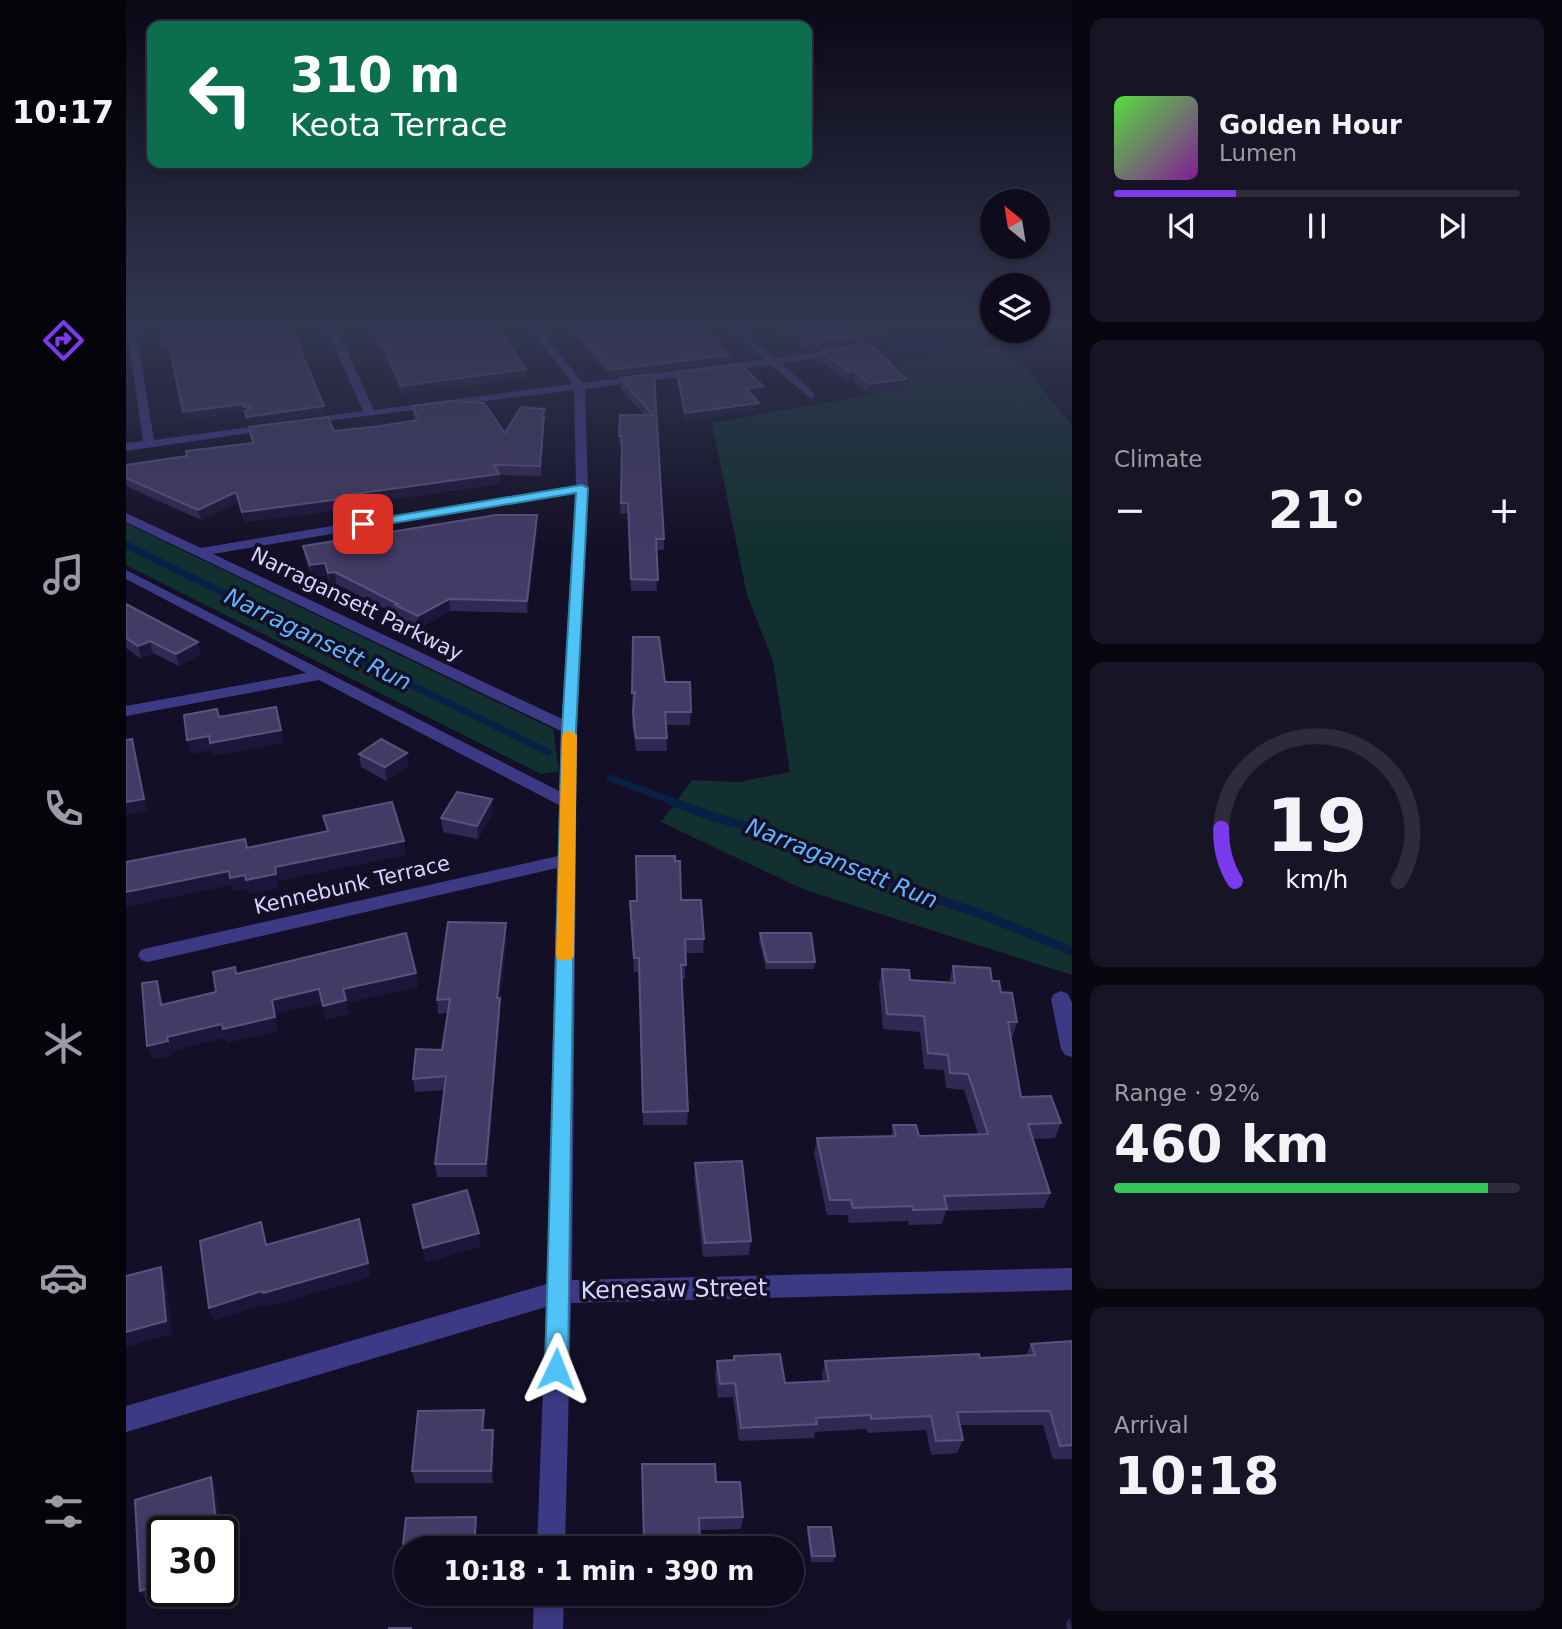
<!DOCTYPE html>
<html lang="en">
<head>
<meta charset="utf-8">
<style>
  body { margin:0; font-family:"DejaVu Sans",sans-serif; background:#171425; color:#f1f3f6; height:100vh; display:flex; flex-direction:column; font-size:26px; white-space:nowrap }
  * { box-sizing:border-box; margin:0 }
  p { font-size:23px; color:#9b9ba3 }
  .icon { flex:none; width:38px; height:38px; fill:none; stroke:currentColor; stroke-width:2; stroke-linecap:round; stroke-linejoin:round }
  .map { position:relative; flex:1; overflow:hidden }
  .details { display:flex; flex-direction:column; gap:18px; padding:18px; background:#08060f; width:490px }
  .details>* { flex:none }
  .banner { position:absolute; left:21px; top:21px; width:665px; height:147px; border-radius:14px; box-shadow:0 4px 10px #0003,0 0 0 2px #2e2b3b; background:#0b6e4f; color:#fff; overflow:hidden }
  .needle { width:46px; rotate:330deg }
  .buttons { position:absolute; left:854px; top:189px; display:grid; gap:14px }
  .buttons a { display:grid; place-items:center; width:70px; height:70px; border-radius:50%; background:#0e0b1c; box-shadow:0 4px 10px #0003,0 0 0 2px #2e2b3b; font-size:35px }
  .speed { position:absolute; left:21px; top:1516px; display:flex; gap:14px; font-size:35px; font-weight:700; text-align:center }
  .speed>* { display:grid; place-content:center; width:91px; height:91px; border-radius:50%; background:#0e0b1c; box-shadow:0 4px 10px #0003,0 0 0 2px #2e2b3b; line-height:1 }
  .speed .limit { border:4px solid #111; border-radius:10px; background:#fff; color:#111 }
  .pin { position:absolute; display:grid; place-items:center; width:60px; height:60px; color:#fff; margin:-30px; border-radius:14px; box-shadow:0 4px 10px #0006 }
  .me { position:absolute; width:77px; margin:-38px; rotate:2deg; stroke-linejoin:round; filter:drop-shadow(0 0 5px #0008) }
  .turn { display:flex; align-items:center; gap:24px; height:147px; padding:0 28px; font-size:32px }
  .turn .icon { width:91px; height:91px; stroke-width:2.5 }
  .turn b { display:block; font-size:49px; line-height:60px }
  .big { font-size:52px; font-weight:600; line-height:1.1 }
  .details .widget { flex:1; display:flex; flex-direction:column; justify-content:center; gap:10px; min-width:0; padding:0 24px; border-radius:14px; background:#171425 }
  .details .dial { align-items:center; gap:0 }
  .dial svg { height:182px; overflow:visible; fill:none; stroke:#2e2b3b; stroke-width:7; stroke-linecap:round; text-anchor:middle }
  .dial text { fill:#f1f3f6; stroke:none }
  .song { display:flex; align-items:center; gap:21px }
  .cover { width:84px; height:84px; border-radius:10px; background:linear-gradient(135deg,hsl(110 70% 55%),hsl(290 70% 35%)) }
  .played { height:7px; border-radius:4px; background:linear-gradient(90deg,#7c3aed 30%,#2e2b3b 30%) }
  .keys { display:flex; justify-content:space-around; direction:ltr }
  .heat { display:flex; justify-content:space-between; align-items:center; font-size:38px; direction:ltr }
  .charge { height:10px; border-radius:5px; background:linear-gradient(90deg,#34c759 92%,#2e2b3b 0) }
  .trip { position:absolute; left:268px; top:1536px; width:410px; height:70px; border-radius:35px; background:#0e0b1c; box-shadow:0 4px 10px #0003,0 0 0 2px #2e2b3b; font-weight:600; line-height:70px; text-align:center }
  main { display:flex; flex:1; min-height:0 }
  .tabs { display:flex; flex-direction:column; width:126px; justify-content:space-around; align-items:center; background:#06040b; color:#9b9ba3 }
  .tabs .icon { width:49px; height:49px }
  .tabs .active { color:#7c3aed }
  .tabs b { font-size:32px; color:#f1f3f6 }
  .map>svg:first-child { display:block }
</style>
</head>
<body>
<main>
<nav class="tabs">
<b>10:17</b>
<svg class="icon active" aria-label="directions" viewBox="0 0 24 24"><path d="M12 3l9 9-9 9-9-9zM9 14v-3h6M13 9l2 2-2 2"/></svg>
<svg class="icon" aria-label="music" viewBox="0 0 24 24"><path d="M9 18V5l10-2v13"/><circle cx="6" cy="18" r="3"/><circle cx="16" cy="16" r="3"/></svg>
<svg class="icon" aria-label="phone" viewBox="0 0 24 24"><path d="M5 4h4l2 5-3 2q2 4 5 5l2-3 5 2v4C11 20 4 13 5 4z"/></svg>
<svg class="icon" aria-label="climate" viewBox="0 0 24 24"><path d="M12 3v18M4 7l16 10M4 17L20 7"/></svg>
<svg class="icon" aria-label="car" viewBox="0 0 24 24"><path d="M5 17H2v-5l4-1 3-4h7l3 4 3 1v5h-3M9 17h6M6 11h13"/><circle cx="7" cy="17" r="2"/><circle cx="17" cy="17" r="2"/></svg>
<svg class="icon" aria-label="filters" viewBox="0 0 24 24"><path d="M4 7h16M4 17h16"/><circle cx="9" cy="7" r="2"/><circle cx="15" cy="17" r="2"/></svg>
</nav>
<div class="map">
<svg width="946" height="1629" viewBox="0 0 946 1629">
  <rect width="100%" height="100%" fill="#130f26"/>
  <path fill="#12302f" d="M 710,323 L 805,323 L 729,339 Z
    M 870,345 L 901,371 L 946,425 L 946,975 L 679,890 L 535,822 L 566,780 L 613,782 L 664,772 L 647,661 L 621,595 L 586,423 L 766,391 L 782,379 L 769,361 Z
    M 0,523 L 427,729 L 433,771 L 415,774 L 0,565 Z"/>
  <g fill="none" stroke-linecap="round" stroke-linejoin="round">
    <path stroke="#0a1f44" stroke-width="5" d="M 898,335 L 930,339
      M 751,354 L 901,336"/>
    <path stroke="#0a1f44" stroke-width="7" d="M 0,545 L 422,752
      M 484,778 L 549,802"/>
    <path stroke="#0a1f44" stroke-width="9" d="M 544,801 L 588,817 L 657,837 L 738,874 L 855,914 L 946,951"/>
    <path fill="#3d3a85" fill-rule="evenodd" d="M 0,323 L 9,323 L 28,440 L 146,424 L 152,427 L 150,429 L 0,451 L 0,443 L 17,441 Z
      M 198,323 L 208,323 L 248,410 L 447,384 L 399,323 L 409,323 L 457,383 L 638,359 L 600,323 L 610,323 L 649,358 L 718,349 L 723,352 L 718,355 L 655,363 L 688,393 L 688,397 L 684,398 L 645,365 L 459,389 L 462,488 L 451,729 L 446,1280 L 946,1268 L 946,1290 L 445,1303 L 439,1549 L 411,1549 L 420,1307 L 0,1432 L 0,1406 L 421,1284 L 431,868 L 22,962 L 15,960 L 12,955 L 15,950 L 22,948 L 432,856 L 433,805 L 193,680 L 0,716 L 0,706 L 180,673 L 0,579 L 0,570 L 433,791 L 435,731 L 0,522 L 0,513 L 75,548 L 450,485 L 448,390 L 176,424 L 176,420 L 180,419 L 237,411 ZM 449,493 L 436,719 L 87,554 Z
      M 935,991 L 942,994 L 946,1003 L 946,1057 L 939,1055 L 935,1049 L 925,999 L 928,994 Z
      M 408,1594 L 438,1594 L 437,1629 L 407,1629 Z"/>
  </g>
  <path fill="#312854" d="M 237,323 L 368,323 L 400,377 L 276,394 L 262,363 L 262,359 L 244,338 L 243,332 Z
    M 439,323 L 570,323 L 602,361 L 484,377 Z
    M 648,323 L 717,323 L 780,379 L 779,389 L 742,394 L 727,381 L 721,382 L 695,361 L 696,351 L 705,350 L 683,352 Z
    M 551,373 L 637,386 L 637,394 L 626,395 L 632,410 L 559,421 L 551,380 Z
    M 528,374 L 538,539 L 538,550 L 530,550 L 531,591 L 505,591 L 502,513 L 494,514 L 496,446 L 493,446 L 494,415 L 518,415 L 494,388 L 494,378 Z
    M 286,406 L 379,433 L 419,409 L 420,418 L 418,420 L 415,476 L 373,475 L 374,484 L 223,505 L 223,508 L 118,522 L 112,502 L 75,520 L 0,486 L 0,465 L 61,456 L 127,443 L 123,427 L 208,431 L 254,426 L 289,420 L 287,415 Z
    M 412,526 L 401,613 L 324,611 L 293,628 L 270,618 L 270,614 L 210,584 L 204,585 L 201,575 L 186,577 L 179,558 L 177,546 Z
    M 0,604 L 75,654 L 53,666 L 27,653 L 15,659 L 0,648 Z
    M 507,637 L 539,682 L 565,712 L 564,725 L 540,725 L 541,751 L 510,751 L 506,725 L 507,706 L 506,706 Z
    M 233,754 L 282,766 L 260,781 L 235,767 Z
    M 367,812 L 352,839 L 317,832 L 315,818 Z
    M 510,856 L 555,900 L 578,939 L 577,953 L 559,953 L 559,979 L 556,979 L 562,1111 L 561,1125 L 517,1125 L 512,972 L 508,972 L 504,915 L 504,901 L 510,901 Z
    M 634,933 L 689,962 L 688,969 L 640,969 L 633,940 Z
    M 381,937 L 374,1000 L 374,1012 L 361,1177 L 311,1177 L 309,1164 L 318,1090 L 289,1092 L 287,1079 L 316,1050 L 322,1013 L 312,1014 L 311,1000 Z
    M 827,966 L 866,981 L 875,992 L 891,1022 L 886,1038 L 884,1038 L 895,1097 L 935,1123 L 929,1138 L 907,1139 L 924,1193 L 918,1208 L 820,1211 L 816,1224 L 783,1225 L 782,1221 L 723,1223 L 721,1215 L 701,1215 L 688,1154 L 691,1138 L 765,1136 L 767,1125 L 793,1136 L 852,1134 L 838,1090 L 820,1088 L 818,1070 L 798,1069 L 794,1032 L 757,1029 L 753,984 L 756,969 L 784,980 L 823,982 Z
    M 569,1163 L 625,1241 L 623,1255 L 577,1257 L 568,1177 Z
    M 287,1205 L 355,1246 L 300,1262 Z
    M 946,1341 L 946,1459 L 927,1459 L 917,1425 L 834,1425 L 837,1440 L 831,1453 L 805,1455 L 800,1430 L 741,1433 L 741,1429 L 689,1432 L 688,1438 L 613,1441 L 607,1397 L 592,1398 L 589,1375 L 591,1361 L 607,1360 L 608,1356 L 659,1383 L 697,1381 L 696,1375 L 699,1361 L 854,1358 L 900,1356 L 905,1344 Z
    M 358,1410 L 359,1422 L 359,1430 L 367,1430 L 368,1443 L 367,1483 L 289,1483 L 286,1471 Z
    M 516,1464 L 590,1482 L 617,1517 L 615,1529 L 574,1530 L 573,1549 L 517,1549 Z
    M 682,1527 L 709,1556 L 707,1562 L 685,1562 L 681,1533 Z
    M 351,1529 L 350,1549 L 280,1549 L 280,1555 L 277,1544 Z
    M 944,1618 L 946,1629 L 941,1629 L 940,1623 Z"/>
  <path fill="#1d163a" d="M 732,337 L 731,347 L 683,352 L 684,342 Z
    M 43,345 L 45,353 L 39,354 L 37,346 Z
    M 603,355 L 602,361 L 484,377 L 484,370 Z
    M 400,369 L 400,377 L 276,394 L 276,386 Z
    M 728,371 L 727,381 L 721,382 L 723,372 Z
    M 780,379 L 779,389 L 742,394 L 743,384 Z
    M 637,386 L 637,394 L 619,396 L 620,389 Z
    M 633,403 L 632,410 L 559,421 L 559,413 Z
    M 117,404 L 118,412 L 58,420 L 57,412 Z
    M 198,406 L 199,415 L 122,425 L 120,417 Z
    M 419,409 L 420,418 L 418,420 L 415,476 L 415,417 Z
    M 373,474 L 374,484 L 223,505 L 223,508 L 185,514 L 118,522 L 116,512 L 221,495 Z
    M 110,492 L 112,502 L 75,520 L 72,510 Z
    M 411,515 L 412,526 L 401,613 L 401,601 Z
    M 199,563 L 201,575 L 186,577 L 184,565 Z
    M 209,572 L 210,584 L 204,585 L 202,573 Z
    M 323,599 L 324,611 L 293,628 L 292,616 Z
    M 24,641 L 27,653 L 15,659 L 12,646 Z
    M 72,642 L 75,654 L 53,666 L 50,654 Z
    M 155,730 L 157,743 L 87,756 L 86,750 L 64,754 L 61,740 L 83,736 Z
    M 6,739 L 21,811 L 0,815 L 0,802 Z
    M 281,753 L 282,766 L 260,781 L 259,767 Z
    M 366,799 L 367,812 L 352,839 L 351,826 Z
    M 278,841 L 280,855 L 152,881 L 149,867 Z
    M 103,871 L 119,875 L 150,874 L 153,888 L 123,894 L 122,889 L 107,892 L 105,885 L 0,907 L 0,892 Z
    M 380,923 L 381,937 L 374,1000 L 374,1012 L 361,1177 L 360,1164 L 371,998 Z
    M 290,973 L 292,987 L 221,1003 L 223,1014 L 200,1020 L 197,1006 L 217,989 Z
    M 31,981 L 36,995 L 40,1018 L 35,1005 Z
    M 193,989 L 196,1003 L 149,1014 L 152,1031 L 101,1043 L 99,1038 L 46,1051 L 47,1055 L 26,1060 L 21,1046 L 41,1037 L 146,1000 Z
    M 233,1219 L 245,1277 L 141,1307 L 140,1304 L 88,1321 L 83,1308 Z
    M 353,1233 L 355,1246 L 300,1262 L 297,1248 Z
    M 35,1267 L 40,1280 L 46,1334 L 0,1347 L 0,1332 Z
    M 358,1410 L 359,1422 L 358,1442 L 356,1430 Z
    M 367,1430 L 368,1443 L 367,1483 L 365,1471 Z
    M 85,1477 L 90,1489 L 95,1531 L 91,1531 Z
    M 350,1517 L 351,1529 L 350,1549 L 348,1549 Z
    M 37,1583 L 37,1591 L 54,1591 L 21,1602 L 14,1591 Z"/>
  <path fill="#433a66" stroke="#5a527e" stroke-width="2" d="M 34,323 L 163,323 L 198,406 L 120,417 L 119,411 L 127,406 L 118,407 L 117,404 L 57,412 L 43,345 L 37,346 Z
    M 241,323 L 368,323 L 400,369 L 276,386 L 261,356 L 264,355 L 243,330 L 246,330 Z
    M 444,323 L 570,323 L 603,355 L 484,370 Z
    M 660,323 L 717,323 L 753,352 L 780,379 L 743,384 L 728,371 L 723,372 L 696,351 L 731,346 L 732,337 L 684,342 Z
    M 614,364 L 637,386 L 620,389 L 633,403 L 559,413 L 551,373 Z
    M 528,374 L 538,539 L 530,539 L 532,580 L 505,579 L 502,503 L 495,503 L 496,436 L 493,436 L 494,415 L 527,415 L 494,378 Z
    M 325,401 L 358,403 L 379,433 L 395,407 L 419,409 L 415,417 L 418,417 L 414,466 L 368,465 L 373,474 L 221,495 L 222,498 L 116,512 L 110,492 L 72,510 L 0,478 L 0,465 L 61,456 L 60,451 L 127,443 L 123,427 L 202,417 L 208,431 L 254,426 L 293,420 L 286,406 Z
    M 370,515 L 411,515 L 401,601 L 323,599 L 292,616 L 269,605 L 272,604 L 209,572 L 202,573 L 199,563 L 184,565 L 177,546 Z
    M 0,604 L 72,642 L 50,654 L 24,641 L 12,646 L 0,638 Z
    M 507,637 L 533,637 L 539,682 L 564,682 L 565,712 L 539,712 L 541,738 L 510,738 L 507,712 L 509,692 L 506,693 Z
    M 150,707 L 155,730 L 84,743 L 83,736 L 61,740 L 58,715 L 91,709 L 93,717 Z
    M 6,739 L 18,799 L 0,802 L 0,740 Z
    M 255,739 L 281,753 L 259,767 L 233,754 Z
    M 331,792 L 366,799 L 351,826 L 315,818 Z
    M 266,802 L 278,841 L 149,867 L 150,874 L 120,880 L 119,875 L 104,878 L 103,871 L 0,892 L 0,862 L 119,839 L 121,848 L 202,831 L 197,816 Z
    M 510,856 L 549,856 L 549,861 L 554,861 L 555,900 L 575,900 L 578,939 L 559,939 L 560,965 L 555,965 L 562,1111 L 517,1112 L 513,958 L 508,958 L 504,901 L 511,901 Z
    M 322,922 L 380,923 L 371,998 L 374,998 L 360,1164 L 309,1164 L 320,1076 L 287,1079 L 290,1049 L 316,1050 L 324,999 L 311,1000 Z
    M 280,933 L 290,973 L 217,989 L 220,1000 L 197,1006 L 193,989 L 146,1000 L 149,1017 L 97,1029 L 96,1024 L 41,1037 L 42,1041 L 21,1046 L 16,983 L 31,981 L 35,1005 L 90,992 L 87,972 L 109,967 L 110,974 Z
    M 634,933 L 685,933 L 689,962 L 641,962 Z
    M 827,966 L 864,968 L 866,981 L 873,981 L 875,992 L 886,993 L 891,1022 L 882,1022 L 895,1097 L 925,1096 L 935,1123 L 902,1124 L 924,1193 L 818,1196 L 821,1209 L 787,1210 L 786,1206 L 727,1208 L 725,1200 L 704,1200 L 691,1138 L 770,1136 L 767,1125 L 790,1125 L 793,1136 L 862,1134 L 842,1074 L 824,1073 L 822,1055 L 802,1053 L 798,1016 L 761,1014 L 756,969 L 783,970 L 784,980 L 829,983 Z
    M 616,1161 L 625,1241 L 579,1243 L 569,1163 Z
    M 341,1190 L 353,1233 L 297,1248 L 287,1205 Z
    M 233,1219 L 242,1263 L 137,1293 L 136,1291 L 83,1308 L 74,1241 L 135,1222 L 140,1245 Z
    M 35,1267 L 40,1321 L 0,1332 L 0,1276 Z
    M 946,1341 L 946,1445 L 934,1446 L 924,1411 L 831,1412 L 837,1440 L 810,1441 L 805,1416 L 745,1419 L 745,1415 L 690,1418 L 691,1424 L 615,1428 L 609,1383 L 594,1384 L 591,1361 L 608,1360 L 608,1356 L 654,1354 L 659,1383 L 703,1381 L 699,1361 L 853,1354 L 854,1358 L 909,1355 L 905,1344 Z
    M 358,1410 L 356,1430 L 367,1430 L 365,1471 L 286,1471 L 292,1411 Z
    M 516,1464 L 589,1464 L 590,1482 L 614,1482 L 617,1517 L 573,1518 L 574,1540 L 518,1540 Z
    M 85,1477 L 91,1531 L 37,1531 L 37,1583 L 14,1591 L 9,1500 Z
    M 350,1517 L 348,1549 L 292,1549 L 293,1544 L 277,1544 L 280,1518 Z
    M 682,1527 L 705,1527 L 709,1556 L 686,1556 Z
    M 263,1628 L 285,1628 L 285,1629 L 263,1629 Z"/>
  <linearGradient id="sky" x2="0" y2="1"><stop stop-color="#0a0815"/><stop offset="0.59" stop-color="#333752"/><stop offset="1" stop-color="#333752" stop-opacity="0"/></linearGradient>
  <rect width="946" height="551" fill="url(#sky)"/>
  <path fill="#4fc3f7" stroke="#337fa1" stroke-width="2" d="M 456,485 L 462,488 L 450,729 L 442,1369 L 439,1377 L 430,1380 L 422,1377 L 419,1369 L 436,729 L 450,493 L 237,528 L 231,524 L 237,521 Z"/>
  <path fill="#f59e0b" d="M 443,730 L 451,735 L 448,956 L 445,960 L 433,960 L 430,956 L 436,735 Z"/>
  <g text-anchor="middle" stroke-width="7" stroke-linejoin="round" paint-order="stroke">
    <g font-size="21" fill="#d9d4ff" stroke="#130f26">
      <text transform="translate(231 604) rotate(26)" y="7">Narragansett Parkway</text>
      <text transform="translate(226 885) rotate(-13)" y="7">Kennebunk Terrace</text>
    </g>
    <g font-size="23" font-style="italic" fill="#62b6ff" stroke="#130f26">
      <text transform="translate(192 639) rotate(26)" y="8">Narragansett Run</text>
      <text transform="translate(716 863) rotate(22)" y="8">Narragansett Run</text>
    </g>
    <g font-size="24" fill="#d9d4ff" stroke="#130f26">
      <text transform="translate(548 1289) rotate(-1)" y="8">Kenesaw Street</text>
    </g>
  </g>
</svg>
<div class="buttons">
<a><svg class="needle" viewBox="-14 -14 28 28"><path d="M0-13l5 13h-10z" fill="#e53935"/><path d="M0 13l5-13h-10z" fill="#9b9ba3"/></svg></a>
<a><svg class="icon" aria-label="layers" viewBox="0 0 24 24"><path d="M12 4l9 5-9 5-9-5zM3 14l9 5 9-5"/></svg></a>
</div>
<div class="speed"><div class="limit">30</div></div>
<div class="pin" style="left:237px;top:524px;background:#d93025"><svg class="icon" aria-label="arrive" viewBox="0 0 24 24"><path d="M6 21V4h12l-3 4 3 4H6"/></svg></div>
<svg class="me" style="left:430px;top:1369px" viewBox="-20 -20 40 40"><path d="M0-17L14 15 0 8-14 15z" fill="#4fc3f7" stroke="#fff" stroke-width="4"/></svg>
<div class="trip">10:18 · 1 min · 390 m</div>
<div class="banner">
<div class="turn"><svg class="icon" aria-label="left" viewBox="0 0 24 24"><path d="M17 20v-9H6M10 6l-5 5 5 5"/></svg><div><b>310 m</b>Keota Terrace</div></div>
</div>
</div>
<section class="details">
<div class="widget">
<div class="song"><i class="cover"></i><div><b>Golden Hour</b><p>Lumen</p></div></div>
<div class="played"></div>
<div class="keys"><svg class="icon" aria-label="previous" viewBox="0 0 24 24"><path d="M18 5L8 12l10 7zM5 5v14"/></svg><svg class="icon" aria-label="pause" viewBox="0 0 24 24"><path d="M8 5v14M16 5v14"/></svg><svg class="icon" aria-label="next" viewBox="0 0 24 24"><path d="M6 5l10 7-10 7zM19 5v14"/></svg></div>
</div>
<div class="widget"><p>Climate</p>
<div class="heat"><a>−</a><b class="big">21°</b><a>+</a></div>
</div>
<div class="widget dial"><svg viewBox="0 0 100 80">
<path d="M14 69A42 42 0 1 1 86 69"/>
<path d="M14 69A42 42 0 0 1 8 46" stroke="#7c3aed"/>
<text x="50" y="56" font-size="32" font-weight="700">19</text>
<text x="50" y="72" font-size="11">km/h</text>
</svg></div>
<div class="widget"><p>Range · 92%</p><b class="big">460 km</b><div class="charge"></div></div>
<div class="widget"><p>Arrival</p><b class="big">10:18</b></div>
</section>
</main>
</body>
</html>
